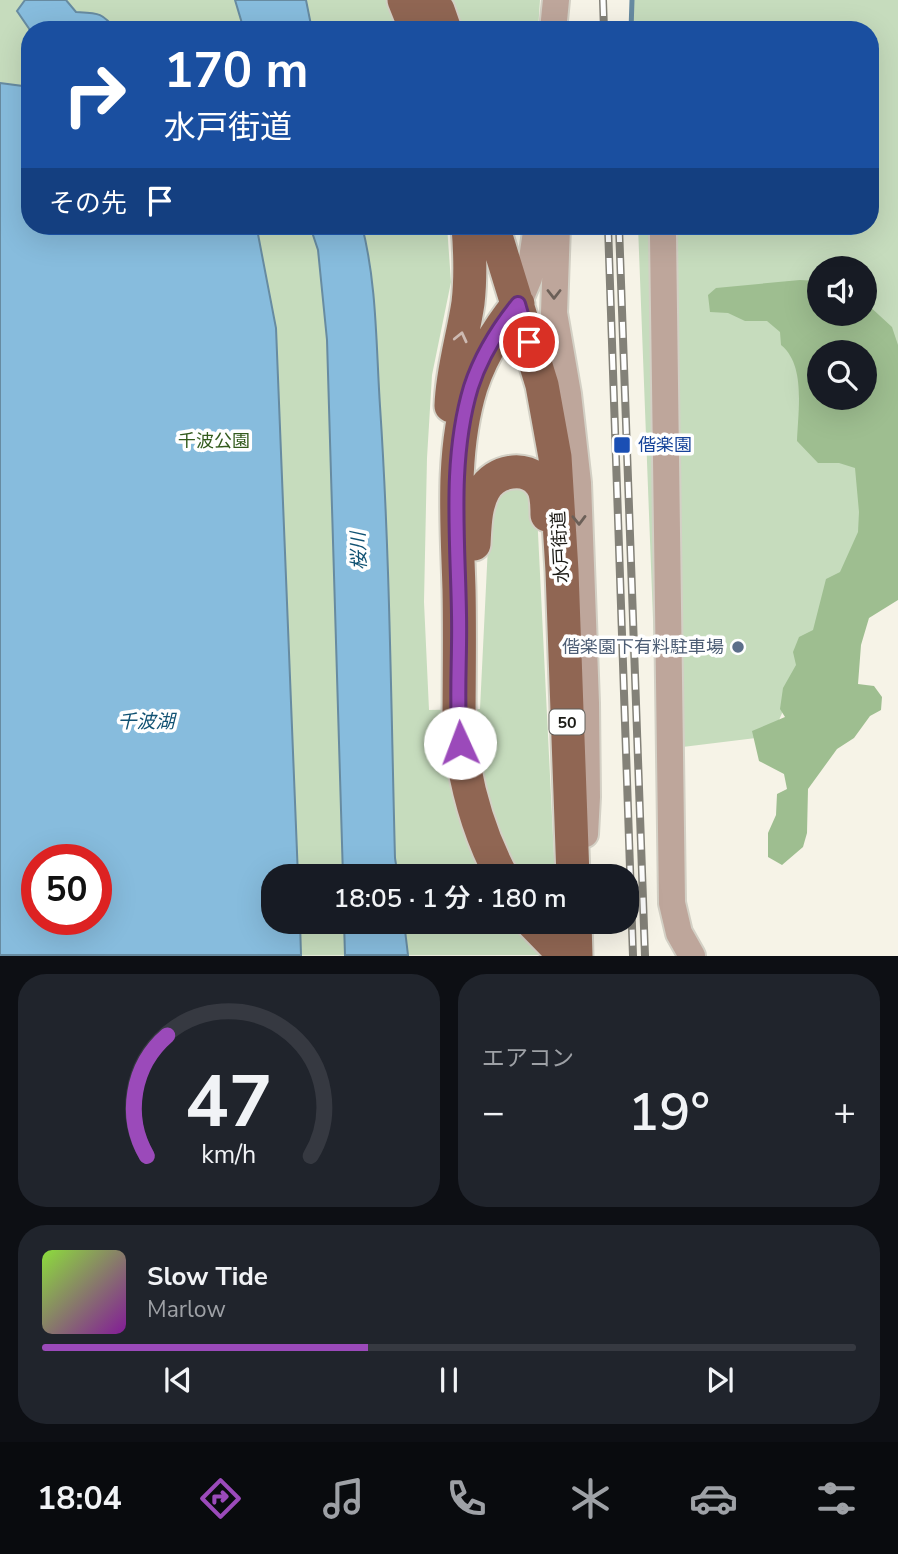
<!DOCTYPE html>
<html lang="ja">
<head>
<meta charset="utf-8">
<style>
  body { margin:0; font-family:"Nunito Sans","Noto Sans JP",sans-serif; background:#20242c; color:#f1f3f6; height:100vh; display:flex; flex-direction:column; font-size:26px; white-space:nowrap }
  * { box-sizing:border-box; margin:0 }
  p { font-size:23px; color:#9ea1a6 }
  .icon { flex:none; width:38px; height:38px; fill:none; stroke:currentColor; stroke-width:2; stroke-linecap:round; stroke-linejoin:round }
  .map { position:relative; height:956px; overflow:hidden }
  .side { display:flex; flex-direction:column; gap:18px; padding:18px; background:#0d0f14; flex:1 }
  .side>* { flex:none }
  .guide { position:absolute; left:21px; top:21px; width:858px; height:214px; border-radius:28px; box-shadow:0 7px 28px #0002; background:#1a4fa0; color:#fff; overflow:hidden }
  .fabs { position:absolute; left:807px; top:256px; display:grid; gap:14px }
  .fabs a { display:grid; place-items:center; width:70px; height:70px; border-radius:50%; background:#171b24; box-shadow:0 7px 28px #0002; font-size:35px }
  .speed { position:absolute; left:21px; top:844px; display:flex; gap:14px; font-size:35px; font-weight:700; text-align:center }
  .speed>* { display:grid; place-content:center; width:91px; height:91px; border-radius:50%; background:#171b24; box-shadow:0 7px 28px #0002; line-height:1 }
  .speed .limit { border:10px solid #d22; background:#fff; color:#111 }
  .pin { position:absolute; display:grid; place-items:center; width:60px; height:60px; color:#fff; margin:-30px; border:4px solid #fff; border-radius:50%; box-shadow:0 2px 7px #0007 }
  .me { position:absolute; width:77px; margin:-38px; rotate:358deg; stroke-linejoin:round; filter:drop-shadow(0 0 5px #0008) }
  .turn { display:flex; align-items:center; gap:24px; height:147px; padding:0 28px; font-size:32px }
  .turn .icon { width:91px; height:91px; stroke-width:2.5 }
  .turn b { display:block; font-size:49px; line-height:60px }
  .then { display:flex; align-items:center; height:66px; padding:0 28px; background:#0003; gap:14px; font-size:26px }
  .big { font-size:52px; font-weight:600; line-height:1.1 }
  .side .widget { flex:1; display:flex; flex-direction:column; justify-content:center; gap:10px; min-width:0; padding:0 24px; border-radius:28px; background:#20242c }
  .side .dial { align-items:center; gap:0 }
  .dial svg { height:182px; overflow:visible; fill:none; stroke:#363941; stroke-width:7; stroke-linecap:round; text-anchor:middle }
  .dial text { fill:#f1f3f6; stroke:none }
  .song { display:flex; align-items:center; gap:21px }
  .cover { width:84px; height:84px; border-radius:10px; background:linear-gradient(135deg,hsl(90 70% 55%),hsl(290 70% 35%)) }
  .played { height:7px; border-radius:4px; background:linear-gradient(90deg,#9b4aba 40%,#363941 40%) }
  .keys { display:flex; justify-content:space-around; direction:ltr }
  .heat { display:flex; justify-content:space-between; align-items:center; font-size:38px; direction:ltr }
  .side .tiles { flex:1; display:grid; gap:18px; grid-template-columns:1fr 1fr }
  .widget:last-child { grid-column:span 2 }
  .trip { position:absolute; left:261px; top:864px; width:378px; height:70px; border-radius:28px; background:#171b24; box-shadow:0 7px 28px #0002; font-weight:600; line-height:70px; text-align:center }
  .tabs { display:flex; height:112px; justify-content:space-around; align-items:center; background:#090b0e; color:#9ea1a6 }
  .tabs .icon { width:49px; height:49px }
  .tabs .active { color:#9b4aba }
  .tabs b { font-size:32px; color:#f1f3f6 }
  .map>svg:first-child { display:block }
</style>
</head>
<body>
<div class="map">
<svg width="898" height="956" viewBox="0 0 898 956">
  <rect width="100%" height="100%" fill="#f6f3e7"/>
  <path fill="#c6dcbd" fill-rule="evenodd" d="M 0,0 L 387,0 L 397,30 L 30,30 L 30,226 L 447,226 L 451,282 L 432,375 L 427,458 L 424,602 L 429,710 L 480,709 L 490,505 L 505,487 C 528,489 530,491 537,513 L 555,877 L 273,877 L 273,922 L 556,922 L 557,955 L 0,956 ZM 37,859 L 96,859 L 96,919 L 37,919 Z
    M 450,0 L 540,0 L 538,30 L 462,30 Z
    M 631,0 L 898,0 L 898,551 L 838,586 L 772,736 L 658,750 L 638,226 L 870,226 L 870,30 L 632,30 ZM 819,268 L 864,268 L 864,313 L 819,313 ZM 819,352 L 864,352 L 864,397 L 819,397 Z"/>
  <path fill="#9ebe90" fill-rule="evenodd" d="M 800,280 L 819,281 L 819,313 L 864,313 L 865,303 L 867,304 L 892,327 L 898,345 L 898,600 L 869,618 L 861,645 L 858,684 L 874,686 L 882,697 L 881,710 L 870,716 L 854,738 L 837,749 L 808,789 L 807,833 L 803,847 L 782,865 L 768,857 L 768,833 L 776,815 L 777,794 L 787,789 L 784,774 L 759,761 L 752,731 L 785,717 L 780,709 L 783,688 L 796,665 L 793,652 L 799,637 L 813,630 L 826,579 L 840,572 L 858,532 L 859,512 L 855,468 L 839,463 L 818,463 L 797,441 C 798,411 806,365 781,345 L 780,332 L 767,321 L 745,321 L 728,313 L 710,312 L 708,295 L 716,288 ZM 819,352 L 864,352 L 864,397 L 819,397 Z"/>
  <path fill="#87bcdd" stroke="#678ba1" stroke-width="2" fill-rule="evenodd" d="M 25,0 L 66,0 L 76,12 C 98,13 102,12 116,30 L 30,30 L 17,11 Z
    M 235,0 L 306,0 L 312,30 L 244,30 Z
    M 0,83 L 30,87 L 30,226 L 255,226 L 257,229 L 276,328 L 298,877 L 273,877 L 273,922 L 300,922 L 301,955 L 0,955 ZM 37,859 L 96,859 L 96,919 L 37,919 Z
    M 310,226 L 362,226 C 377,284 376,346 380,406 C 390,556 391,707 395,858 L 398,877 L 343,877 L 327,340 L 318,250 Z
    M 344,922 L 404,922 L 408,955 L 345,955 Z"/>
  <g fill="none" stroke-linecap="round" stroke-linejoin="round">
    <path stroke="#678ba1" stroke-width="5" d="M 631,30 L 632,0"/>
    <g stroke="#d3d0c5" stroke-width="30">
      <path id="minor" d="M 553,30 L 556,0
        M 557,226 L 554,313 L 568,394 L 578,483 L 586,703 L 587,797 L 585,834
        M 663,236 L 672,903 L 679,933 L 692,956
        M 518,304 L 529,278 L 537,226"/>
    </g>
    <g stroke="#d3d0c5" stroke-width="37">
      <path id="major" d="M 404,0 L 416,30
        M 428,0 L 438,10 L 445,30
        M 493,226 L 542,385 L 555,457 L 562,571 L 573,877
        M 451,406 C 452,371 463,337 468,303 C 471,277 470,251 468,226
        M 474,544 C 475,527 475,506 484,490 C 494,471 526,464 540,483 C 547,491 547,505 547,515
        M 502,877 C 477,830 464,781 459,728 C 459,682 460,636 459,589 C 457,523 451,452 471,387 C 481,356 498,329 518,304
        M 532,922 L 565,956
        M 575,922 L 576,956"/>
    </g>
    <use href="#minor" stroke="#bea69b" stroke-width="26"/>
    <use href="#major" stroke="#906653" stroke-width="33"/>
    <g stroke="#838178" stroke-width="8">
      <path id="rail" d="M 603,0 L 604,30
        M 608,226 L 633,956
        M 619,226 L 645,956"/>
    </g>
    <use href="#rail" stroke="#fff" stroke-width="5" stroke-dasharray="16" stroke-linecap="butt"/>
  </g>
  <defs><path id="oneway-chevron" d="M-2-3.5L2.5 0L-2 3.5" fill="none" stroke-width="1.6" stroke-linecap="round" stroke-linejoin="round" transform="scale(1.75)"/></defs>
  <g stroke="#6c6058">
    <use href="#oneway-chevron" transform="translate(554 294) rotate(90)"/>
    <use href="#oneway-chevron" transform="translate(579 520) rotate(89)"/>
  </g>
  <use stroke="#cdbab2" href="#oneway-chevron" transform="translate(461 337) rotate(-77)"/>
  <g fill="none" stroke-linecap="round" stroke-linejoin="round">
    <g stroke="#653079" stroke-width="18">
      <path id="route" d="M 460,743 C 456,701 460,657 459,615 C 458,540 449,460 471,387 C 481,356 498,329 518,304 L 529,342"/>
    </g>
    <use href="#route" stroke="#9b4aba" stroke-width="12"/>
  </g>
  <rect fill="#1a4fb4" stroke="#fff" stroke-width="2.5" x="613" y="436" width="18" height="18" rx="3.5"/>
  <circle fill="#5c6f8a" stroke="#fff" stroke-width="2.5" cx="738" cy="647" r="7"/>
  <g text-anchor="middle" stroke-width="7" stroke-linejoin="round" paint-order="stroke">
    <rect fill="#fff" stroke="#5f5f5b" stroke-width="2" x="549.5" y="709.5" width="35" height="25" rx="5"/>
    <g font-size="16" font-weight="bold" fill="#1b1a15">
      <text x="567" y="728">50</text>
    </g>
    <g font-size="18" fill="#335b1d" stroke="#fff">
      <text x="214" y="447">千波公園</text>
    </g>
    <g font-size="18" fill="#164399" stroke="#fff" text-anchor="start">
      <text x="638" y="451">偕楽園</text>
    </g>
    <g font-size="18" fill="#1b1a15" stroke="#fff">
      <text transform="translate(560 547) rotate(-93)" y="6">水戸街道</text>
    </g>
    <g font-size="18" fill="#4e5e75" stroke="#fff" text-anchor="end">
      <text x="724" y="653">偕楽園下有料駐車場</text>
    </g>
    <g font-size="19" font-style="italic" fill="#115273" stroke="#fff">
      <text transform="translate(358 551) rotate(-92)" y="7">桜川</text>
      <text x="146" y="728">千波湖</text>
    </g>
  </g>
</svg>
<div class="fabs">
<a><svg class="icon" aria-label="sound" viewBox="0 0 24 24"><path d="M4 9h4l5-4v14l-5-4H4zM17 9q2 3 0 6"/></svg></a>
<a><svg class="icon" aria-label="search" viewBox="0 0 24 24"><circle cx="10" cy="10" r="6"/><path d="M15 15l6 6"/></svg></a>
</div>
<div class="speed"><div class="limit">50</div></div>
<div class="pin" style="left:529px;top:342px;background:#d93025"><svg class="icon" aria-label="arrive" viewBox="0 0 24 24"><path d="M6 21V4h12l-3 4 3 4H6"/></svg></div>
<svg class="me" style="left:460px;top:743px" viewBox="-20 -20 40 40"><circle r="19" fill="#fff"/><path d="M0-13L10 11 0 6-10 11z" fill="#9b4aba"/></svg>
<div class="trip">18:05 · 1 分 · 180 m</div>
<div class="guide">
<div class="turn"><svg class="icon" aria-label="right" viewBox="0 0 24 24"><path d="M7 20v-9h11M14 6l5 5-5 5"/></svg><div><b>170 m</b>水戸街道</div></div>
<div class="then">その先<svg class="icon" aria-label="arrive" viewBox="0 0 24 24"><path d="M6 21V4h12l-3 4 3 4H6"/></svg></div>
</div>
</div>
<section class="side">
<div class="tiles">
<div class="widget dial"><svg viewBox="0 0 100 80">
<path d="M14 69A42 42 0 1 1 86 69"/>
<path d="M14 69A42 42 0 0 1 23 16" stroke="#9b4aba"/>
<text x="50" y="56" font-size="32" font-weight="700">47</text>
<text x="50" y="72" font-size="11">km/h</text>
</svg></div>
<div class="widget"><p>エアコン</p>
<div class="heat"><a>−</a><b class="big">19°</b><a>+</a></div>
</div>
<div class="widget">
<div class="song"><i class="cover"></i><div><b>Slow Tide</b><p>Marlow</p></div></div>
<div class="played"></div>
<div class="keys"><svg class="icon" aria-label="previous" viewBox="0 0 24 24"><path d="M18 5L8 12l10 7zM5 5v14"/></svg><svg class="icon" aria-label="pause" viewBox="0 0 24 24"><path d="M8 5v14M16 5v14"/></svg><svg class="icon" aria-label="next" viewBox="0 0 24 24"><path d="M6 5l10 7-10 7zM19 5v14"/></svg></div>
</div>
</div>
</section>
<nav class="tabs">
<b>18:04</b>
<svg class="icon active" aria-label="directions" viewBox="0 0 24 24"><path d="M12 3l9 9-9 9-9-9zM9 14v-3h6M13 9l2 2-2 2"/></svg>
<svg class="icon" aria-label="music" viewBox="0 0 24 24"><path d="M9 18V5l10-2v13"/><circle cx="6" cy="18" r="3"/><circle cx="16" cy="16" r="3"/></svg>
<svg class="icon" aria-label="phone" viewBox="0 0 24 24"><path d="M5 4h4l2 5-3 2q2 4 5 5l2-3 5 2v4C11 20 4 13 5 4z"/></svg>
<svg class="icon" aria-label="climate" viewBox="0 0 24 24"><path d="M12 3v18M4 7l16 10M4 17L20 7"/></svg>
<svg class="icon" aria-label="car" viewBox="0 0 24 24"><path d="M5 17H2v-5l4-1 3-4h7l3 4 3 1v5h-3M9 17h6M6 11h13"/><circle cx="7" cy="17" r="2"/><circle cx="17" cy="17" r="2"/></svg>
<svg class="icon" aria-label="filters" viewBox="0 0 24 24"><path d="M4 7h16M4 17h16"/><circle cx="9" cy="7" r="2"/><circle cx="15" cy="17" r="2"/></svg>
</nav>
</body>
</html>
